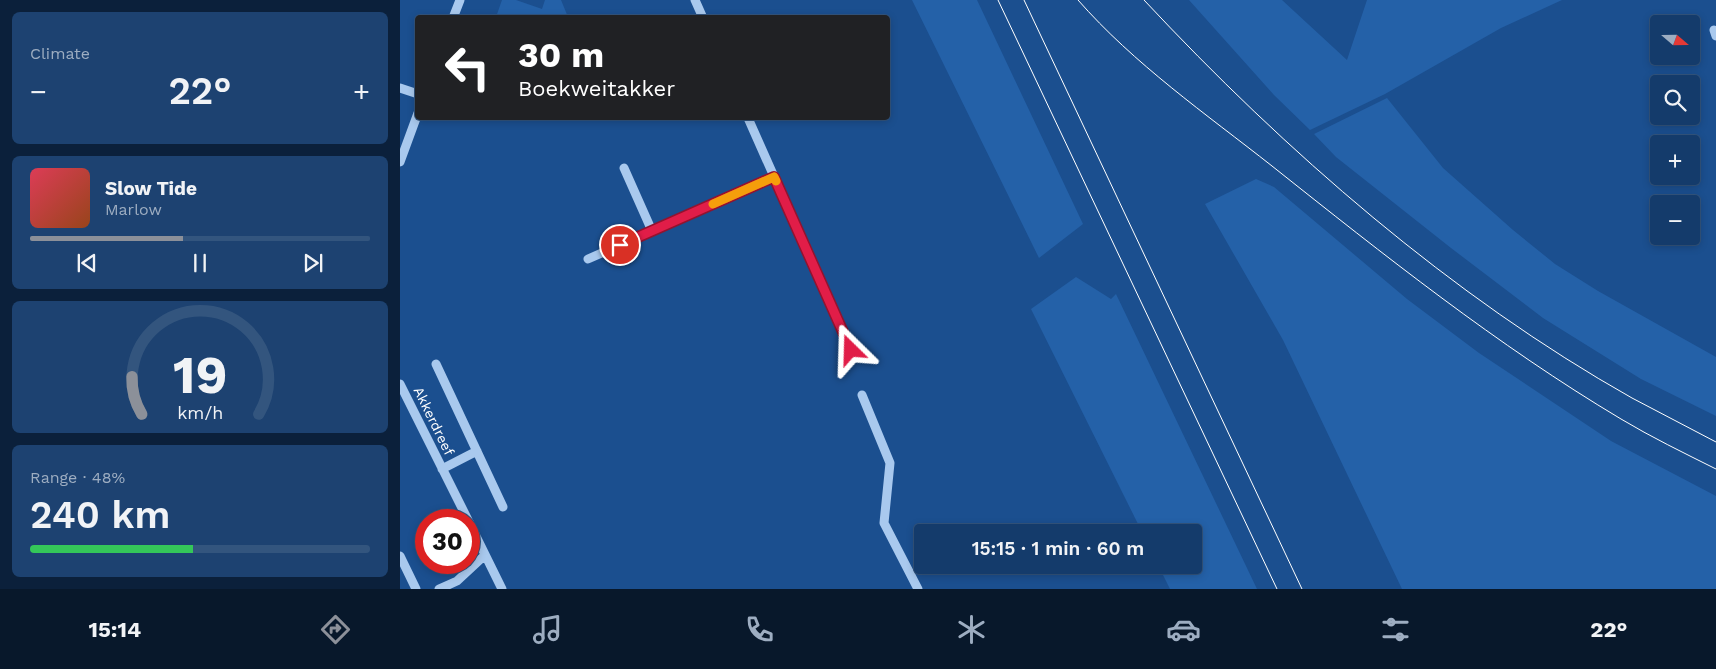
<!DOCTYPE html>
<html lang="en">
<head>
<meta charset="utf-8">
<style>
  body { margin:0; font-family:"Work Sans",sans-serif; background:#1d4271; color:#f1f3f6; height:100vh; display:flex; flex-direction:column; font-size:19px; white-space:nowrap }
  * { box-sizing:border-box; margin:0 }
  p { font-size:16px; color:#9dadc1 }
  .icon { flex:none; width:28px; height:28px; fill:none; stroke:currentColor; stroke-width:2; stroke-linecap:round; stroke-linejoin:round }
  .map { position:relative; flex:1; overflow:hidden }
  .details { display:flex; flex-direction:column; gap:12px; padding:12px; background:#0b203b; width:400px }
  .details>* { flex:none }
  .hud { position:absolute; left:15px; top:15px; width:475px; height:105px; border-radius:5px; box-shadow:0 2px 8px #0003,0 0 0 1px #33557e; background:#202124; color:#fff; overflow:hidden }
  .needle { width:32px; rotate:110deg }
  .tools { position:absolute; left:1250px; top:15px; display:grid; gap:10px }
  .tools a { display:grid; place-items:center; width:50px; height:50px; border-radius:5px; background:#143b6b; box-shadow:0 2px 8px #0003,0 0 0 1px #33557e; font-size:25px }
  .speed { position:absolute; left:15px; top:509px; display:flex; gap:10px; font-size:25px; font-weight:700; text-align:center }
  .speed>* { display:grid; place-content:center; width:65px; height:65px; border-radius:50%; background:#143b6b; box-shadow:0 2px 8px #0003,0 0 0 1px #33557e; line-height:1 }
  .speed .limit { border:8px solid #d22; background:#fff; color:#111 }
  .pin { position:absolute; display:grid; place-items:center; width:42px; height:42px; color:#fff; margin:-21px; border:2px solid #fff; border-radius:50%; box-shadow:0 1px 5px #0007 }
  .me { position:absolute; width:55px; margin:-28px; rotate:338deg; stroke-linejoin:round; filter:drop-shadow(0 0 4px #0008) }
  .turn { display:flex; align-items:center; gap:18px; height:105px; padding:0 20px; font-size:22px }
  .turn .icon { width:65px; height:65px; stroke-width:2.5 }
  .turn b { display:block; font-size:35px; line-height:42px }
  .big { font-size:38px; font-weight:600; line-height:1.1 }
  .details .tile { flex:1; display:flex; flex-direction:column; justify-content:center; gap:8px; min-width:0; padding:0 18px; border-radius:8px; background:#1d4271 }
  .details .dial { align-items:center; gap:0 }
  .dial svg { height:130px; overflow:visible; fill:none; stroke:#33557e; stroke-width:7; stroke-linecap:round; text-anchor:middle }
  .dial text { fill:#f1f3f6; stroke:none }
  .song { display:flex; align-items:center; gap:15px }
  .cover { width:60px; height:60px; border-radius:8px; background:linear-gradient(135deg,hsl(350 70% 55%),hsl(20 70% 35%)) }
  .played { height:5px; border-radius:2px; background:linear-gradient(90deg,#8c9099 45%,#33557e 45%) }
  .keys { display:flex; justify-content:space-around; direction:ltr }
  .heat { display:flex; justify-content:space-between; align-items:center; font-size:28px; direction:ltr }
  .charge { height:8px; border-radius:4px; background:linear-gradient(90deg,#34c759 48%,#33557e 0) }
  .trip { position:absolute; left:514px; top:524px; width:288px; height:50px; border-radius:5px; background:#143b6b; box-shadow:0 2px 8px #0003,0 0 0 1px #33557e; font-weight:600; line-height:50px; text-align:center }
  .tabs { display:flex; height:80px; justify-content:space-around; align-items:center; background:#08182b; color:#9dadc1 }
  .tabs .icon { width:35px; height:35px }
  .tabs .current { color:#8c9099 }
  .tabs b { font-size:22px; color:#f1f3f6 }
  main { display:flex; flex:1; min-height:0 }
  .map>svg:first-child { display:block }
</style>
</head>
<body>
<main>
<section class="details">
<div class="tile"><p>Climate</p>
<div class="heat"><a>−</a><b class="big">22°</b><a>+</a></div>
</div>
<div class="tile">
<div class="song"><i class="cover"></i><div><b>Slow Tide</b><p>Marlow</p></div></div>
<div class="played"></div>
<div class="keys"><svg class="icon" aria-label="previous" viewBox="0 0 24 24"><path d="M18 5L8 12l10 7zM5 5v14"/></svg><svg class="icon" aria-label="pause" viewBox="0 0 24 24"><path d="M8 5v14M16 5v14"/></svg><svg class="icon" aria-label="next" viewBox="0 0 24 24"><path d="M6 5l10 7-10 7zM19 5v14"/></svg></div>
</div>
<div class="tile dial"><svg viewBox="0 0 100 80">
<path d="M14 69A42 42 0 1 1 86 69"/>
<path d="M14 69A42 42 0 0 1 8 46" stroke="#8c9099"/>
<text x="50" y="56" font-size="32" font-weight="700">19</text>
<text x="50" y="72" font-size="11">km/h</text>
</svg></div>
<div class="tile"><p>Range · 48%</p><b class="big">240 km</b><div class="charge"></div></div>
</section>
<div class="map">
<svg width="1316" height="589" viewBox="0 0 1316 589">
  <rect width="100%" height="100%" fill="#1b4f8f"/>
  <path fill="#2461a8" d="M 102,0 L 116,0 L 142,9 L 145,0 L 161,0 L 168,17 L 96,17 Z
    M 512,0 L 577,0 L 683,224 L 639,258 Z
    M 789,0 L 882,0 L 947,60 L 967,0 L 1162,0 L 1101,28 L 985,94 L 910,130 L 874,95 Z
    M 987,98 L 1043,168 L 1113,230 L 1155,264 L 1198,291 L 1316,357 L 1316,416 L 1241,379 L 1143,318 L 1051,248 L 936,157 L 914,134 Z
    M 856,179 L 874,187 L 1007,299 L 1079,353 L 1211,441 L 1316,496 L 1316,589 L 1002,589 L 883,340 L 805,204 Z
    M 676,277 L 711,299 L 716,294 L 857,589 L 770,589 L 758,565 L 792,565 L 792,532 L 742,532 L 631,309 Z"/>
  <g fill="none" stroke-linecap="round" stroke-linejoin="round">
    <path stroke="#a9c9ee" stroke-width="9" d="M 295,0 L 303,18
      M 53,18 L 60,0
      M 1314,30 L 1316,36
      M 0,88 L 18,94
      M 348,118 L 451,350
      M 0,162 L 18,113
      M 224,168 L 252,231
      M 188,259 L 374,177
      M 36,364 L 103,507
      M 0,384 L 68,520
      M 462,395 L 490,463 L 484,523 L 518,589
      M 42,469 L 77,451
      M 69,522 L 102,589
      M 0,556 L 16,589
      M 39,589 L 57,581 L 85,555"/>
    <path stroke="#fff" stroke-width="1" d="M 598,0 L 877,589
      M 624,0 L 902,589
      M 678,0 C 734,64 806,114 872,166 C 984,255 1097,345 1221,419 C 1251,437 1284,453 1316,469
      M 744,0 C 885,151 1051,296 1232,398 C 1260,413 1288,427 1316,442"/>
  </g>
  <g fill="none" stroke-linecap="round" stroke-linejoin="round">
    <g stroke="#92132f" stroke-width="12">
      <path id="route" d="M 220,245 L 374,177 L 451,350"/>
    </g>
    <use href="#route" stroke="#e11d48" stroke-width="9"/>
    <path stroke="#f59e0b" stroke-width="9" d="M 313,204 L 374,177 L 376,181"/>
  </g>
  <g text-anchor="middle" stroke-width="5" stroke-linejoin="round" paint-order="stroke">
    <g font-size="14" fill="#fff" stroke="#1b4f8f">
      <text transform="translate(34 421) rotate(64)" y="5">Akkerdreef</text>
    </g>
  </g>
</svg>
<div class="tools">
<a><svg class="needle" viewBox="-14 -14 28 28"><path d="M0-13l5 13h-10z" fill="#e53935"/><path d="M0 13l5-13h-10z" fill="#9dadc1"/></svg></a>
<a><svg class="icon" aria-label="search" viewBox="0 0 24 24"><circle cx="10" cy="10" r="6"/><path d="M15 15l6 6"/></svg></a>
<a>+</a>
<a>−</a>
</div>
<div class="speed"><div class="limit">30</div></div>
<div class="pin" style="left:220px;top:245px;background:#d93025"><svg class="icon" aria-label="arrive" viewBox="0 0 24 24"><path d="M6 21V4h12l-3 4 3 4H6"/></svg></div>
<svg class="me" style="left:451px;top:350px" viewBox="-20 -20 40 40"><path d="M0-17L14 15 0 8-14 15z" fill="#e11d48" stroke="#fff" stroke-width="4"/></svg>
<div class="trip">15:15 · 1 min · 60 m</div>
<div class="hud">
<div class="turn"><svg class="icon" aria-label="left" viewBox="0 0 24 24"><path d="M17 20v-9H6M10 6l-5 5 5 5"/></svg><div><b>30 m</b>Boekweitakker</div></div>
</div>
</div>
</main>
<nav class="tabs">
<b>15:14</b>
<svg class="icon current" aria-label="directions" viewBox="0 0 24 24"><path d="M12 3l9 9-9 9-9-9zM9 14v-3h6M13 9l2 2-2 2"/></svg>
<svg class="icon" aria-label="music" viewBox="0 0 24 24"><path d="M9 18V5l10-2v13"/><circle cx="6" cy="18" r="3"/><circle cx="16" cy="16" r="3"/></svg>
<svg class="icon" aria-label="phone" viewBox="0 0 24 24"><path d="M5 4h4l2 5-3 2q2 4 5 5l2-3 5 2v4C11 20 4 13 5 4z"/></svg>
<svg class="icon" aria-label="climate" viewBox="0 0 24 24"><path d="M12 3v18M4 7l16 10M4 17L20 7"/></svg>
<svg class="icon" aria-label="car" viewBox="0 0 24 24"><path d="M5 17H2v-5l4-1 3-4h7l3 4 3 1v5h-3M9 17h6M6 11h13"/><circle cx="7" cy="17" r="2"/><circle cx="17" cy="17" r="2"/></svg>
<svg class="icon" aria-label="filters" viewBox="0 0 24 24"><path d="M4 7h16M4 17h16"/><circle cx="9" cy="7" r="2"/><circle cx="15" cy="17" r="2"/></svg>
<b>22°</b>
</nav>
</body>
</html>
